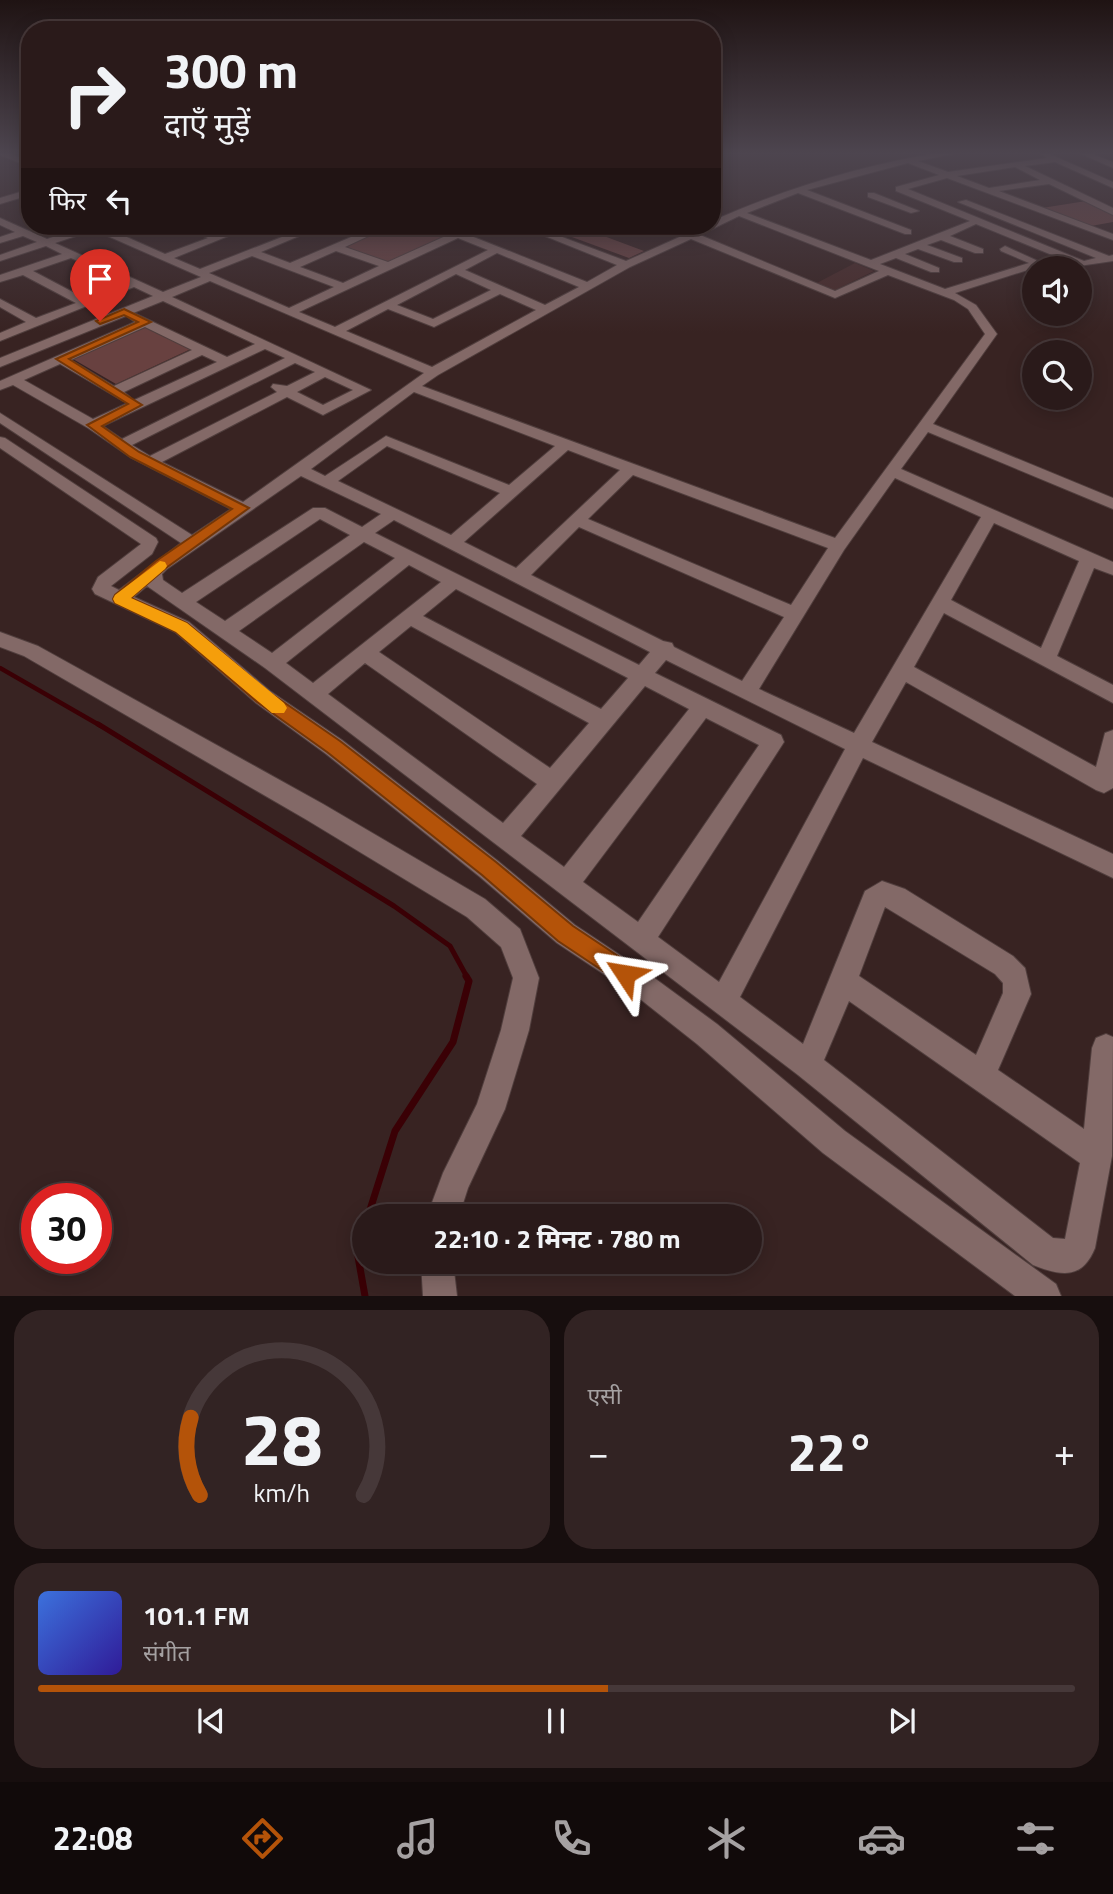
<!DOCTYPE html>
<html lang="hi">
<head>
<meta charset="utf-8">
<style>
  body { margin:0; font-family:"Titillium Web","Noto Sans Devanagari",sans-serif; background:#322323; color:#f1f3f6; height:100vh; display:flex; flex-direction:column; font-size:26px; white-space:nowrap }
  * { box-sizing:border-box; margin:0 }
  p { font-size:23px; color:#a5a1a2 }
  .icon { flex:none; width:38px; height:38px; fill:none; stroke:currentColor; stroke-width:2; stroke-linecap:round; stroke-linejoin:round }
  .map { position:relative; height:1296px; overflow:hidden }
  .side { display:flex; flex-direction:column; gap:14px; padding:14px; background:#170e0e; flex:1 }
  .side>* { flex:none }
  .banner { position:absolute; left:21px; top:21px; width:700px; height:214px; border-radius:28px; box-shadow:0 4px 18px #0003,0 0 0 2px #463839; background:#2a1a1a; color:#f1f3f6; overflow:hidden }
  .buttons { position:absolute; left:1022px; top:256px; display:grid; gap:14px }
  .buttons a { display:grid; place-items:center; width:70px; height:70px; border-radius:50%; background:#2a1a1a; box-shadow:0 4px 18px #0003,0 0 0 2px #463839; font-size:35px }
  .speed { position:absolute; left:21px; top:1183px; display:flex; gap:14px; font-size:35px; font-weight:700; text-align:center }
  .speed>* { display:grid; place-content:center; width:91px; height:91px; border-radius:50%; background:#2a1a1a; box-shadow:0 4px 18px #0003,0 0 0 2px #463839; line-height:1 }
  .speed .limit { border:10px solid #d22; background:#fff; color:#111 }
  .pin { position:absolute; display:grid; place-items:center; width:60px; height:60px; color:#fff; margin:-72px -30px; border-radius:50% 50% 50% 0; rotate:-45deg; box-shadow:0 0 7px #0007 }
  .pin .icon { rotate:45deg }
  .me { position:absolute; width:77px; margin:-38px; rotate:303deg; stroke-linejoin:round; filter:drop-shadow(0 0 5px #0008) }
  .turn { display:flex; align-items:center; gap:24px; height:147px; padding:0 28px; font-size:32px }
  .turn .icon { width:91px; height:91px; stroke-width:2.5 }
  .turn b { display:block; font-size:49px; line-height:60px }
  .then { display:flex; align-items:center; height:66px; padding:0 28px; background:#0003; gap:14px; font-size:26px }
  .big { font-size:52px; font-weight:700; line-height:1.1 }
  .side .widget { flex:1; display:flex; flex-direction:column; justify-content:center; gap:10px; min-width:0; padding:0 24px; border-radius:28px; background:#322323 }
  .side .dial { align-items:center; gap:0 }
  .dial svg { height:182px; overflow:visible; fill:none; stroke:#463839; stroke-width:7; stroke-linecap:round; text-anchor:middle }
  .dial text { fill:#f1f3f6; stroke:none }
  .song { display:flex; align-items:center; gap:21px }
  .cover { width:84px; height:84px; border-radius:10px; background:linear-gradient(135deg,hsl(220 70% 55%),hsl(250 70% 35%)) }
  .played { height:7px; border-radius:4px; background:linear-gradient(90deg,#b45309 55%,#463839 55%) }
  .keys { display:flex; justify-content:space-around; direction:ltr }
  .heat { display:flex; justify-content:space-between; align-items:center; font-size:38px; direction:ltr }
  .side .tiles { flex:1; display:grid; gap:14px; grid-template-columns:1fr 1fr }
  .widget:last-child { grid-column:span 2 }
  .trip { position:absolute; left:352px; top:1204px; width:410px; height:70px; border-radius:35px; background:#2a1a1a; box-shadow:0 4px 18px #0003,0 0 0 2px #463839; font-weight:700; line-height:70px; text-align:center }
  .menu { display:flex; height:112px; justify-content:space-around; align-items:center; background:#110a0a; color:#a5a1a2 }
  .menu .icon { width:49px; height:49px }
  .menu .selected { color:#b45309 }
  .menu b { font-size:32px; color:#f1f3f6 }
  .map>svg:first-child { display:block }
</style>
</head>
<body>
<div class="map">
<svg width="1113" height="1296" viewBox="0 0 1113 1296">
  <rect width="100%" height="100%" fill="#382322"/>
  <path fill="#482b2a" d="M 855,263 L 874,271 L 831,292 L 813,285 Z"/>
  <path fill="#684140" d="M 1086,201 L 1113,214 L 1113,222 L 1091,226 L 1042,208 Z
    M 392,226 L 428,226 L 450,234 L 389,263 L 343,246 Z
    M 542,226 L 577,226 L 644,251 L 629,258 Z
    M 149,326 L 193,348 L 116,384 L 73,359 Z"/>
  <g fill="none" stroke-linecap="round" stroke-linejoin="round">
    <path stroke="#3a0005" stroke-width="4.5" d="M 0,668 L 101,726"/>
    <path stroke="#3a0005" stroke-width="5" d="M 98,724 L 394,906 L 450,946 L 467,977"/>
    <path stroke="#3a0005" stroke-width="7" d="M 368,1216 L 395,1131 L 453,1042 L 469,981 L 466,976
      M 364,1230 L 357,1251 L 365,1296"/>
    <g stroke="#503e3d" stroke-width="2">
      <path id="minor" d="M 0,152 L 7,152 L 30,162 L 30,167 L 0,155 Z
        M 945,152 L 962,152 L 918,161 L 948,172 L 1047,158 L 1041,154 L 1045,152 L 1113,182 L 1113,188 L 1055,162 L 1025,166 L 1113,208 L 1113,215 L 1049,184 L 999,191 L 1113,234 L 1113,240 L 947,178 L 908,189 L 1084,261 L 1096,258 L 958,202 L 966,200 L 1109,256 L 1113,255 L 1113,261 L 1079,266 L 976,224 L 950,236 L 983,249 L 983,253 L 975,253 L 941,240 L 927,245 L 962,258 L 962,262 L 954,262 L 918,249 L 905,254 L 939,268 L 939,272 L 931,272 L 896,258 L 880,264 L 945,289 L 1029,263 L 1001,251 L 1000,249 L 1005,246 L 1049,266 L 1034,268 L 955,293 L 976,305 L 997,334 L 933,424 L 1113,498 L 1113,509 L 928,432 L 901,469 L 1113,562 L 1113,575 L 1094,568 L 1057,656 L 1113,685 L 1113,703 L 944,613 L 914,667 L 1096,767 L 1105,733 L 1113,730 L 1113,788 L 1104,793 L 1096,790 L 906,682 L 872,742 L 1113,854 L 1113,878 L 863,758 L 740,997 L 803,1044 L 865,891 L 882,881 L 905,889 L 1013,956 L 1025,968 L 1031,994 L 998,1070 L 1084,1129 L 1092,1048 L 1096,1038 L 1106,1034 L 1113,1037 L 1112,1156 L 1095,1248 C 1082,1280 1061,1276 1033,1265 L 798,1075 L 265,668 L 147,586 L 134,597 L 189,622 L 270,691 L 342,740 L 498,861 L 575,925 L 653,977 L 717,1024 L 845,1131 L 1056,1284 L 1061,1296 L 1015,1296 L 823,1153 L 697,1044 L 635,995 L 557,943 L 480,877 L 326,754 L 256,703 L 175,632 L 95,594 L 92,589 L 98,577 L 141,544 L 0,448 L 0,437 L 5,438 L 156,538 L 158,542 L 152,554 L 111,586 L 119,590 L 181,543 L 0,423 L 0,413 L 192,535 L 231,509 L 130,457 L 88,428 L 13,385 L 0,390 L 0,381 L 135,322 L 128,317 L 134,313 L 227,357 L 255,344 L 163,301 L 0,367 L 0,358 L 153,296 L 134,287 L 0,341 L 0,333 L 26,322 L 0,307 L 0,299 L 36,318 L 76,303 L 23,275 L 0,282 L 0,275 L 62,254 L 46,246 L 0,261 L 0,255 L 37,242 L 23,236 L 0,243 L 0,237 L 15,232 L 0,225 L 0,218 L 47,239 L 86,226 L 102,226 L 165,254 L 208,238 L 182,226 L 195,226 L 217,234 L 240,226 L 253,226 L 174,258 L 200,269 L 310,226 L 323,226 L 261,252 L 290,263 L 377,226 L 390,226 L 345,247 L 388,262 L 450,234 L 433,226 L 446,226 L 587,282 L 617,265 L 520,226 L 533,226 L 626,261 L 704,226 L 712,226 L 712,221 C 787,188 865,164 945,152 ZM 908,163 L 939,175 L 896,187 L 896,191 L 970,221 L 871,260 L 747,213 L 798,193 L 905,234 L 911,234 L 911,230 L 807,190 ZM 1015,167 L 1040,180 L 989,188 L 957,176 ZM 739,216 L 879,271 L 835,291 L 700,235 ZM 94,230 L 201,277 L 163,292 L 55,243 ZM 458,238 L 488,250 L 335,327 L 299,312 ZM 691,239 L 835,298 L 888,275 L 954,300 L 968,309 L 985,334 L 835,538 L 422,386 L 438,375 L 630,267 ZM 336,251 L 379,266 L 343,283 L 300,267 ZM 497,253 L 579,287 L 545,305 L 465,270 ZM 252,256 L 334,287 L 289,308 L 209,273 ZM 71,258 L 125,283 L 86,299 L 33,271 ZM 456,274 L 491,290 L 433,319 L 397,305 ZM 210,281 L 424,373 L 243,502 L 162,462 L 287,397 L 323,415 L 371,390 L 172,297 ZM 500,294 L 536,310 L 432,367 L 346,331 L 388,309 L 434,327 ZM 145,327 L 192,350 L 114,386 L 71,360 ZM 265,349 L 285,358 L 122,439 L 103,426 ZM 202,355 L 217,362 L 93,419 L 24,380 L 60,364 L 123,401 L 130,397 L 124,392 ZM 295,363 L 315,372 L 287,386 L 273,384 L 271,387 L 277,392 L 150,456 L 132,445 ZM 325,377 L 353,390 L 323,405 L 297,392 ZM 414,392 L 555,446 L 509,485 L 386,436 L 325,476 L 311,469 ZM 387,446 L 500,493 L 451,535 L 338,481 ZM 568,450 L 620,470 L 516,568 L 464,542 ZM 633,475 L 828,548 L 791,605 L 588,519 ZM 301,476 L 381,514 L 362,527 L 325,508 L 313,508 L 182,593 L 163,580 L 162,574 L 167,569 ZM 895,478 L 981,517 L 854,733 L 759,689 L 844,550 ZM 320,519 L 350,535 L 225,621 L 196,602 ZM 394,520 L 650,652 L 639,665 L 375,533 ZM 994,523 L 1079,561 L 1041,648 L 951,600 ZM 579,527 L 784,617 L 742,681 L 674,647 L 672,643 L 663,641 L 531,575 ZM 364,542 L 395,558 L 272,653 L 239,631 ZM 409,565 L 441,582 L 313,683 L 286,663 ZM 456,589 L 628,678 L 601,709 L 423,616 ZM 411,626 L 589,723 L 550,768 L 379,652 ZM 666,660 L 845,749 L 719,982 L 658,937 L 784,742 L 781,735 L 655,673 ZM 365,663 L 537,784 L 503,823 L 328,694 ZM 645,686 L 689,709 L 564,867 L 521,836 ZM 706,718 L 759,745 L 638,922 L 583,882 ZM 885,907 L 995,974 L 1003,983 L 1003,993 L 976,1055 L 859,976 ZM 849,1001 L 1080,1163 L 1065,1239 L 1053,1238 L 824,1060 Z
        M 1077,152 L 1087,152 L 1113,162 L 1113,168 Z
        M 30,189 L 30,195 L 0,204 L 0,198 Z
        M 868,193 L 874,193 L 919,211 L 911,213 L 868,197 Z
        M 0,632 L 38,646 L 323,804 L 485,899 L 520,929 L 539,978 L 529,1030 L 505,1109 L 468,1188 L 459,1216 L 427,1216 L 443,1173 L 477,1104 L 501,1030 L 513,978 L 501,947 L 467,917 L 307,820 L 24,656 L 0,647 Z
        M 421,1262 L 453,1262 L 457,1296 L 423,1296 Z"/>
    </g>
    <use href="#minor" fill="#836967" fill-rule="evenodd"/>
  </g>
  <linearGradient id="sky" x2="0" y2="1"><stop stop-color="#1f1313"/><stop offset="0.46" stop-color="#4d454f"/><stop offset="1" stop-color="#4d454f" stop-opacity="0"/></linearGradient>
  <rect width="1113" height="333" fill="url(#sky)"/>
  <path fill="#b45309" stroke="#753606" stroke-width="2" d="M 124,309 L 151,322 L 69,359 L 142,405 L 102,426 L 139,452 L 249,508 L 166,568 L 131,598 L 187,623 L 269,692 L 340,741 L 496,862 L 573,926 L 633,966 L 636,974 L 633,981 L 625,985 L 618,981 L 558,941 L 482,875 L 327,752 L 257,702 L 176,632 L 115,603 L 113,599 L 115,595 L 156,561 L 232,509 L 130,457 L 87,425 L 128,404 L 56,359 L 138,322 L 124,315 L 100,324 L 96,321 Z"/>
  <path fill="#f59e0b" d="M 160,561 L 165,562 L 167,566 L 165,569 L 131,598 L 187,623 L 284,703 L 287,708 L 284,713 L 272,713 L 176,632 L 115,603 L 113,599 L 115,595 Z"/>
</svg>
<div class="buttons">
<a><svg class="icon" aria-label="sound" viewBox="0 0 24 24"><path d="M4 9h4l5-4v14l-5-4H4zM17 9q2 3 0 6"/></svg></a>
<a><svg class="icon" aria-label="search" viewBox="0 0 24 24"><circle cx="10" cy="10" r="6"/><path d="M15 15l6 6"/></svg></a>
</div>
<div class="speed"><div class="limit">30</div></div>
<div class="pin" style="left:100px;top:321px;background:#d93025"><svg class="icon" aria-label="arrive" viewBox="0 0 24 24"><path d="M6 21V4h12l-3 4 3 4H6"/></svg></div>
<svg class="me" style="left:625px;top:974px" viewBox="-20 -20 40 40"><path d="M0-17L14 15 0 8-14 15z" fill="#b45309" stroke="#fff" stroke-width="4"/></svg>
<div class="trip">22:10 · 2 मिनट · 780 m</div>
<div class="banner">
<div class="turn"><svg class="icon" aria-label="right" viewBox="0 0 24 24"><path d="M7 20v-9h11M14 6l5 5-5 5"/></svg><div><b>300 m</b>दाएँ मुड़ें</div></div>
<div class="then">फिर<svg class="icon" aria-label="left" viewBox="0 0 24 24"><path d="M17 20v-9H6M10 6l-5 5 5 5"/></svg></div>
</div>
</div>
<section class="side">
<div class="tiles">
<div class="widget dial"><svg viewBox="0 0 100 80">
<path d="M14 69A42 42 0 1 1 86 69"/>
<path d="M14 69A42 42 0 0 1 10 35" stroke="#b45309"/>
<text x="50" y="56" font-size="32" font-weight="700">28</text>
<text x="50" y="72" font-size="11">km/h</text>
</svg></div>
<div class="widget"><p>एसी</p>
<div class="heat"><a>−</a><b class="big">22°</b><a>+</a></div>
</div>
<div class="widget">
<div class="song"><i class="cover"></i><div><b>101.1 FM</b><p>संगीत</p></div></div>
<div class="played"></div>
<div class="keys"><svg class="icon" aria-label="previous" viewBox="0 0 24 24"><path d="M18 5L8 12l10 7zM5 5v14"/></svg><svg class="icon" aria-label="pause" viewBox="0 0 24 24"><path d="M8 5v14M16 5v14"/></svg><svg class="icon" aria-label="next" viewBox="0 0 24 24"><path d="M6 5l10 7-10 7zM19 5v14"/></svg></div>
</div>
</div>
</section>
<nav class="menu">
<b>22:08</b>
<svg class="icon selected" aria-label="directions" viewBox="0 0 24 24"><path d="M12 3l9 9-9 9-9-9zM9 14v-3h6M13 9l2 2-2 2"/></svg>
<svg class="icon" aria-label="music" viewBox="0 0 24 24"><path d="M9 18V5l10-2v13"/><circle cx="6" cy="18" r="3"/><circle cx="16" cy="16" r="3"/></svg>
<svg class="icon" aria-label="phone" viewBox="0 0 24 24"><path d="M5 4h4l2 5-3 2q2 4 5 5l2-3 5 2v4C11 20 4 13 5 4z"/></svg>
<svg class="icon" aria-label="climate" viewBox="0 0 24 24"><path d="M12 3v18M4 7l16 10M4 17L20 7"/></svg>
<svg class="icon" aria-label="car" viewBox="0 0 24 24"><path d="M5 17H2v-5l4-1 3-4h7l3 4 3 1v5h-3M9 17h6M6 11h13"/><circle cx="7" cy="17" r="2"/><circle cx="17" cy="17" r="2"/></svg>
<svg class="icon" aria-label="filters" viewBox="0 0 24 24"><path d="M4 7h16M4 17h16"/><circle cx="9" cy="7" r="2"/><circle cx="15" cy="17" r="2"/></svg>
</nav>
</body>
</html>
